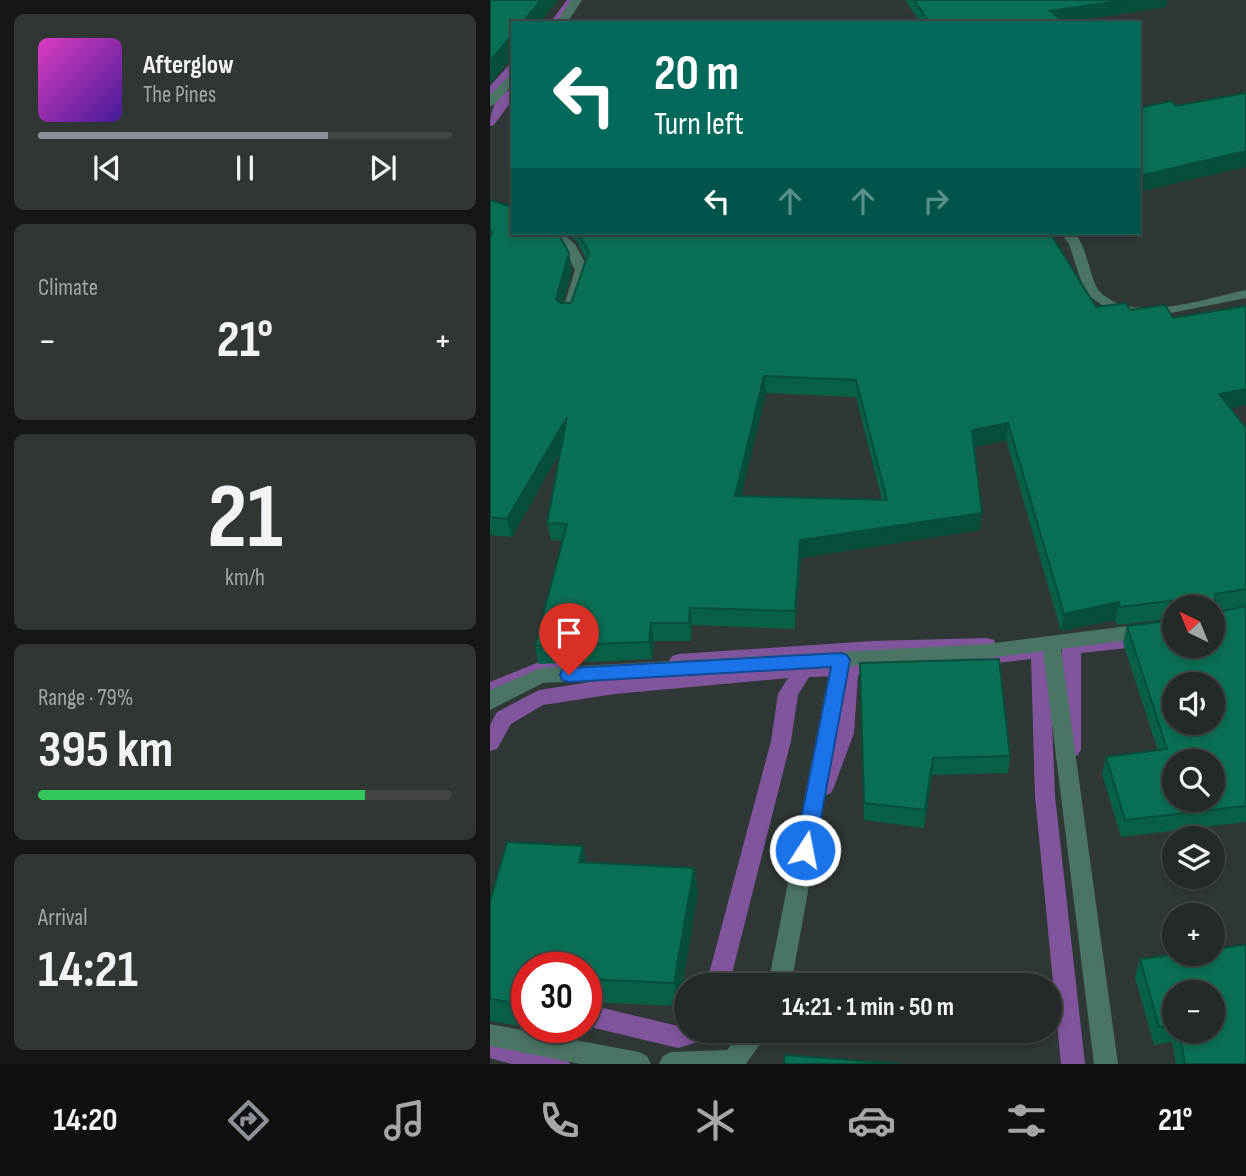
<!DOCTYPE html>
<html lang="en">
<head>
<meta charset="utf-8">
<style>
  body { margin:0; font-family:"Sofia Sans Condensed",sans-serif; background:#303634; color:#f1f3f6; height:100vh; display:flex; flex-direction:column; font-size:26px; white-space:nowrap }
  * { box-sizing:border-box; margin:0 }
  p { font-size:23px; color:#a3a7a8 }
  .icon { flex:none; width:38px; height:38px; fill:none; stroke:currentColor; stroke-width:2; stroke-linecap:round; stroke-linejoin:round }
  .map { position:relative; flex:1; overflow:hidden }
  .drawer { display:flex; flex-direction:column; gap:14px; padding:14px; background:#141716; width:490px }
  .drawer>* { flex:none }
  .hud { position:absolute; left:21px; top:21px; width:630px; height:214px; border-radius:0px; box-shadow:0 4px 10px #0003,0 0 0 2px #414645; background:#00695c; color:#fff; overflow:hidden }
  .needle { width:46px; rotate:317deg }
  .fabs { position:absolute; left:672px; top:595px; display:grid; gap:14px }
  .fabs a { display:grid; place-items:center; width:63px; height:63px; border-radius:50%; background:#242a28; box-shadow:0 4px 10px #0003,0 0 0 2px #414645; font-size:35px }
  .speed { position:absolute; left:21px; top:952px; display:flex; gap:14px; font-size:35px; font-weight:700; text-align:center }
  .speed>* { display:grid; place-content:center; width:91px; height:91px; border-radius:50%; background:#242a28; box-shadow:0 4px 10px #0003,0 0 0 2px #414645; line-height:1 }
  .speed .limit { border:10px solid #d22; background:#fff; color:#111 }
  .pin { position:absolute; display:grid; place-items:center; width:60px; height:60px; color:#fff; margin:-72px -30px; border-radius:50% 50% 50% 0; rotate:-45deg; box-shadow:0 0 7px #0007 }
  .pin .icon { rotate:45deg }
  .me { position:absolute; width:77px; margin:-38px; rotate:11deg; stroke-linejoin:round; filter:drop-shadow(0 0 5px #0008) }
  .turn { display:flex; align-items:center; gap:24px; height:147px; padding:0 28px; font-size:32px }
  .turn .icon { width:91px; height:91px; stroke-width:2.5 }
  .turn b { display:block; font-size:49px; line-height:60px }
  .lanes { display:flex; align-items:center; height:66px; padding:0 28px; background:#0003; justify-content:center; gap:35px; direction:ltr }
  .lanes .off { opacity:.35 }
  .big { font-size:52px; font-weight:700; line-height:1.1 }
  .drawer .widget { flex:1; display:flex; flex-direction:column; justify-content:center; gap:10px; min-width:0; padding:0 24px; border-radius:10px; background:#303634 }
  .drawer .dial { align-items:center; gap:0 }
  .dial b { font-size:91px; line-height:1 }
  .song { display:flex; align-items:center; gap:21px }
  .cover { width:84px; height:84px; border-radius:10px; background:linear-gradient(135deg,hsl(310 70% 55%),hsl(260 70% 35%)) }
  .played { height:7px; border-radius:4px; background:linear-gradient(90deg,#8c9099 70%,#414645 70%) }
  .keys { display:flex; justify-content:space-around; direction:ltr }
  .heat { display:flex; justify-content:space-between; align-items:center; font-size:38px; direction:ltr }
  .charge { height:10px; border-radius:5px; background:linear-gradient(90deg,#34c759 79%,#414645 0) }
  .trip { position:absolute; left:184px; top:973px; width:388px; height:70px; border-radius:35px; background:#242a28; box-shadow:0 4px 10px #0003,0 0 0 2px #414645; font-weight:700; line-height:70px; text-align:center }
  .tabs { display:flex; height:112px; justify-content:space-around; align-items:center; background:#0e1110; color:#a3a7a8 }
  .tabs .icon { width:49px; height:49px }
  .tabs .active { color:#8c9099 }
  .tabs b { font-size:32px; color:#f1f3f6 }
  main { display:flex; flex:1; min-height:0 }
  .map>svg:first-child { display:block }
</style>
</head>
<body>
<main>
<section class="drawer">
<div class="widget">
<div class="song"><i class="cover"></i><div><b>Afterglow</b><p>The Pines</p></div></div>
<div class="played"></div>
<div class="keys"><svg class="icon" aria-label="previous" viewBox="0 0 24 24"><path d="M18 5L8 12l10 7zM5 5v14"/></svg><svg class="icon" aria-label="pause" viewBox="0 0 24 24"><path d="M8 5v14M16 5v14"/></svg><svg class="icon" aria-label="next" viewBox="0 0 24 24"><path d="M6 5l10 7-10 7zM19 5v14"/></svg></div>
</div>
<div class="widget"><p>Climate</p>
<div class="heat"><a>−</a><b class="big">21°</b><a>+</a></div>
</div>
<div class="widget dial"><b>21</b><p>km/h</p></div>
<div class="widget"><p>Range · 79%</p><b class="big">395 km</b><div class="charge"></div></div>
<div class="widget"><p>Arrival</p><b class="big">14:21</b></div>
</section>
<div class="map">
<svg width="756" height="1064" viewBox="0 0 756 1064">
  <rect width="100%" height="100%" fill="#303835"/>
  <g fill="none" stroke-linecap="round" stroke-linejoin="round">
    <path fill="#80559e" fill-rule="evenodd" d="M 77,0 L 88,0 L 71,23 L 60,23 Z
      M 19,65 L 23,65 L 23,75 L 4,96 L 0,97 L 0,86 Z
      M 23,88 L 23,99 L 4,125 L 0,126 C 0,109 7,95 23,88 Z
      M 684,629 L 684,643 L 591,653 L 591,749 L 588,755 L 581,757 L 574,755 L 571,749 L 572,647 L 574,642 Z
      M 497,638 L 504,640 L 506,645 L 504,649 L 550,643 L 557,645 L 559,650 L 565,796 L 595,1064 L 571,1064 L 545,796 L 541,659 L 464,668 L 457,666 L 454,661 L 457,656 L 470,653 L 382,655 L 189,668 L 182,666 L 179,661 L 182,656 L 189,654 L 382,641 Z
      M 394,659 L 401,661 L 404,666 L 401,671 L 368,675 L 364,733 L 344,787 L 341,793 L 334,796 L 327,793 L 324,787 L 344,733 L 349,676 L 319,677 L 308,695 L 301,741 L 239,985 L 216,985 L 281,741 L 288,694 L 298,678 L 125,694 L 53,705 L 21,724 L 7,749 L 0,751 L 0,725 L 7,712 L 49,690 L 125,678 L 239,667 Z
      M 67,661 L 74,663 L 77,668 L 74,673 L 51,676 L 0,698 L 0,682 L 49,662 Z
      M 96,1004 L 188,1026 L 196,1023 L 196,1031 L 221,1031 L 217,1039 L 188,1048 L 96,1026 Z
      M 0,1036 L 68,1052 L 76,1056 L 80,1064 L 22,1064 L 0,1058 Z"/>
    <path fill="#4a7464" fill-rule="evenodd" d="M 81,0 L 92,0 L 77,23 L 66,23 Z
      M 23,72 L 23,84 L 4,105 L 0,106 L 0,95 Z
      M 57,233 L 72,233 L 85,244 L 99,270 L 84,315 L 79,316 L 72,312 L 85,270 L 74,249 Z
      M 571,233 L 585,233 C 598,249 600,281 610,292 C 643,325 716,298 756,290 L 756,298 L 656,318 L 619,310 L 595,293 L 579,244 Z
      M 684,620 L 684,634 L 571,649 L 628,1064 L 604,1064 L 553,651 L 497,658 L 359,666 L 301,985 L 278,985 L 340,667 L 53,683 L 0,710 L 0,690 L 51,668 L 497,644 Z
      M 0,1024 L 149,1052 L 157,1056 L 161,1064 L 90,1064 L 0,1046 Z
      M 252,1031 L 279,1031 L 256,1064 L 169,1064 L 173,1056 L 181,1052 L 237,1050 Z"/>
  </g>
  <path fill="#096049" fill-rule="evenodd" d="M 415,0 L 677,0 L 676,7 L 571,23 L 431,23 Z
    M 0,200 L 82,270 L 73,303 L 81,303 L 96,259 L 87,242 L 76,233 L 560,233 L 606,307 L 640,310 L 683,318 L 756,306 L 756,405 L 740,408 L 756,428 L 756,822 L 631,837 L 612,774 L 616,757 L 668,751 L 633,643 L 637,626 L 684,646 L 723,607 L 684,607 L 684,618 L 627,625 L 625,620 L 571,631 L 516,440 L 484,447 L 490,530 L 311,558 L 305,629 L 202,625 L 201,641 L 164,641 L 162,659 L 49,664 L 45,646 L 73,541 L 61,540 L 57,523 L 70,452 L 22,537 L 0,535 ZM 276,393 L 366,397 L 392,500 L 251,496 ZM 753,607 L 728,612 L 726,611 Z
    M 370,663 L 520,756 L 518,773 L 442,775 L 434,828 L 374,820 Z
    M 97,863 L 204,868 L 208,892 L 189,1006 L 96,1002 L 96,968 L 37,968 L 37,1027 L 0,1021 L 0,1023 L 0,902 Z
    M 756,945 L 756,1064 L 686,1064 L 682,1042 L 664,1045 L 645,977 L 650,959 L 688,954 L 723,954 L 723,949 ZM 684,992 L 723,992 L 723,1031 L 684,1031 Z
    M 38,1027 L 63,1027 L 62,1031 Z"/>
  <path fill="#074e3c" d="M 51,0 L 68,0 L 50,23 L 32,23 Z
    M 635,0 L 677,0 L 676,7 L 571,23 L 559,23 L 560,11 Z
    M 23,34 L 23,56 L 0,85 L 0,61 Z
    M 756,151 L 756,167 L 649,192 L 649,176 Z
    M 79,253 L 82,270 L 69,316 L 66,299 Z
    M 274,376 L 276,393 L 247,513 L 245,496 Z
    M 756,389 L 756,405 L 725,411 L 729,394 Z
    M 77,417 L 80,434 L 22,537 L 17,519 Z
    M 518,423 L 516,440 L 481,448 L 482,430 Z
    M 492,513 L 490,530 L 311,558 L 305,629 L 305,611 L 310,540 Z
    M 629,602 L 625,620 L 571,631 L 574,614 Z
    M 200,608 L 202,625 L 201,641 L 199,623 Z
    M 161,623 L 164,641 L 162,659 L 159,642 Z
    M 443,758 L 442,775 L 434,828 L 435,810 Z
    M 93,846 L 99,871 L 89,862 Z
    M 204,868 L 208,892 L 189,1006 L 184,983 Z"/>
  <path fill="#0a7055" stroke="#074e3c" stroke-width="2" fill-rule="evenodd" d="M 0,0 L 51,0 L 32,23 L 23,23 L 23,34 L 0,61 Z
    M 424,0 L 635,0 L 560,11 L 571,20 L 563,23 L 440,23 Z
    M 756,93 L 756,151 L 649,176 L 649,108 L 681,101 L 686,106 Z
    M 22,194 L 23,194 L 23,233 L 68,233 L 79,253 L 66,299 L 70,303 L 81,303 L 99,252 L 88,233 L 560,233 L 606,307 L 636,303 L 640,310 L 675,305 L 683,318 L 756,306 L 756,389 L 729,394 L 756,428 L 756,589 L 725,594 L 725,609 L 728,612 L 756,606 L 756,806 L 635,820 L 616,757 L 677,749 L 637,626 L 684,620 L 684,646 L 723,646 L 723,607 L 690,607 L 691,602 L 688,600 L 630,607 L 629,602 L 574,614 L 518,423 L 482,430 L 492,513 L 310,540 L 305,611 L 200,608 L 199,623 L 161,623 L 159,642 L 45,646 L 77,524 L 57,523 L 77,417 L 17,519 L 0,517 L 0,237 L 3,232 L 0,230 L 0,200 L 19,206 L 22,203 ZM 274,376 L 366,380 L 397,500 L 245,496 ZM 684,684 L 723,684 L 723,723 L 684,723 ZM 684,761 L 723,761 L 723,800 L 684,800 Z
    M 509,659 L 520,756 L 443,758 L 435,810 L 374,803 L 370,663 Z
    M 17,842 L 93,846 L 89,862 L 204,868 L 184,983 L 96,979 L 96,968 L 37,968 L 37,1005 L 0,999 L 0,902 Z
    M 756,945 L 756,1064 L 695,1064 L 689,1031 L 723,1031 L 723,992 L 684,992 L 684,1025 L 669,1027 L 650,959 L 688,954 L 723,954 L 723,949 Z
    M 295,1055 L 411,1064 L 294,1064 Z"/>
  <path fill="#1a73e8" stroke="#114b97" stroke-width="2" d="M 351,653 L 357,655 L 360,660 L 325,850 L 322,856 L 315,858 L 308,856 L 305,850 L 341,667 L 79,682 L 72,680 L 70,675 L 72,670 L 79,668 Z"/>
</svg>
<div class="fabs">
<a><svg class="needle" viewBox="-14 -14 28 28"><path d="M0-13l5 13h-10z" fill="#e53935"/><path d="M0 13l5-13h-10z" fill="#a3a7a8"/></svg></a>
<a><svg class="icon" aria-label="sound" viewBox="0 0 24 24"><path d="M4 9h4l5-4v14l-5-4H4zM17 9q2 3 0 6"/></svg></a>
<a><svg class="icon" aria-label="search" viewBox="0 0 24 24"><circle cx="10" cy="10" r="6"/><path d="M15 15l6 6"/></svg></a>
<a><svg class="icon" aria-label="layers" viewBox="0 0 24 24"><path d="M12 4l9 5-9 5-9-5zM3 14l9 5 9-5"/></svg></a>
<a>+</a>
<a>−</a>
</div>
<div class="speed"><div class="limit">30</div></div>
<div class="pin" style="left:79px;top:675px;background:#d93025"><svg class="icon" aria-label="arrive" viewBox="0 0 24 24"><path d="M6 21V4h12l-3 4 3 4H6"/></svg></div>
<svg class="me" style="left:315px;top:850px" viewBox="-20 -20 40 40"><circle r="17" fill="#1a73e8" stroke="#fff" stroke-width="3"/><path d="M0-11L8 9 0 5-8 9z" fill="#fff"/></svg>
<div class="trip">14:21 · 1 min · 50 m</div>
<div class="hud">
<div class="turn"><svg class="icon" aria-label="left" viewBox="0 0 24 24"><path d="M17 20v-9H6M10 6l-5 5 5 5"/></svg><div><b>20 m</b>Turn left</div></div>
<div class="lanes"><svg class="icon" aria-label="left" viewBox="0 0 24 24"><path d="M17 20v-9H6M10 6l-5 5 5 5"/></svg><svg class="icon off" aria-label="ahead" viewBox="0 0 24 24"><path d="M12 20V5M6 11l6-6 6 6"/></svg><svg class="icon off" aria-label="ahead" viewBox="0 0 24 24"><path d="M12 20V5M6 11l6-6 6 6"/></svg><svg class="icon off" aria-label="right" viewBox="0 0 24 24"><path d="M7 20v-9h11M14 6l5 5-5 5"/></svg></div>
</div>
</div>
</main>
<nav class="tabs">
<b>14:20</b>
<svg class="icon active" aria-label="directions" viewBox="0 0 24 24"><path d="M12 3l9 9-9 9-9-9zM9 14v-3h6M13 9l2 2-2 2"/></svg>
<svg class="icon" aria-label="music" viewBox="0 0 24 24"><path d="M9 18V5l10-2v13"/><circle cx="6" cy="18" r="3"/><circle cx="16" cy="16" r="3"/></svg>
<svg class="icon" aria-label="phone" viewBox="0 0 24 24"><path d="M5 4h4l2 5-3 2q2 4 5 5l2-3 5 2v4C11 20 4 13 5 4z"/></svg>
<svg class="icon" aria-label="climate" viewBox="0 0 24 24"><path d="M12 3v18M4 7l16 10M4 17L20 7"/></svg>
<svg class="icon" aria-label="car" viewBox="0 0 24 24"><path d="M5 17H2v-5l4-1 3-4h7l3 4 3 1v5h-3M9 17h6M6 11h13"/><circle cx="7" cy="17" r="2"/><circle cx="17" cy="17" r="2"/></svg>
<svg class="icon" aria-label="filters" viewBox="0 0 24 24"><path d="M4 7h16M4 17h16"/><circle cx="9" cy="7" r="2"/><circle cx="15" cy="17" r="2"/></svg>
<b>21°</b>
</nav>
</body>
</html>
